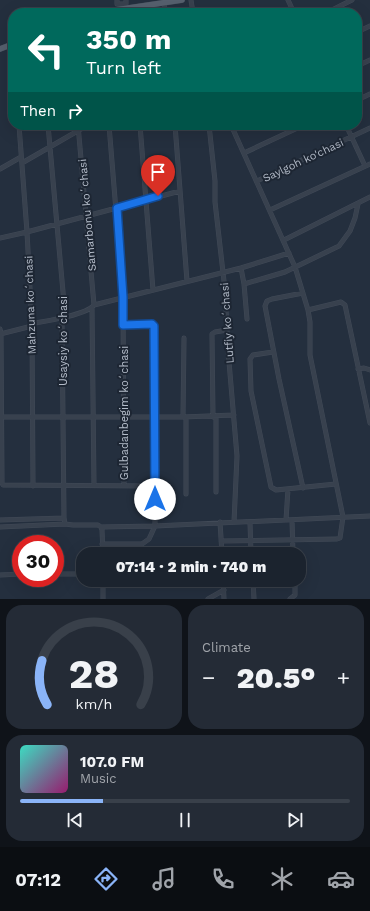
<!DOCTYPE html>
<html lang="en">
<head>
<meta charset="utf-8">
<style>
  body { margin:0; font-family:"Work Sans",sans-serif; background:#242b36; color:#f1f3f6; height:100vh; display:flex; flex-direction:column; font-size:15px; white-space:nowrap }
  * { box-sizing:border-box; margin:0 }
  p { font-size:13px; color:#a0a4aa }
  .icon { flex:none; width:22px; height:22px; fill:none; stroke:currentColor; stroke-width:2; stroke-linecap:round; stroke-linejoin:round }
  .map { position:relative; height:599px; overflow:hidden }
  .details { display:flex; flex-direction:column; gap:6px; padding:6px; background:#0f1319; flex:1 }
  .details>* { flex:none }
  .hud { position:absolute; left:8px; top:8px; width:354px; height:122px; border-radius:16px; box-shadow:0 4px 16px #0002,0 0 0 1px #39404a; background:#00695c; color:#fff; overflow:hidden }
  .speed { position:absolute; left:12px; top:535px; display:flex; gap:8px; font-size:20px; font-weight:700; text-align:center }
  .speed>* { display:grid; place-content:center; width:52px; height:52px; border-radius:50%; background:#1b232e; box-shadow:0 4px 16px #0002,0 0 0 1px #39404a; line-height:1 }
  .speed .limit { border:6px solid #d22; background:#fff; color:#111 }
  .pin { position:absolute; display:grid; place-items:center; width:34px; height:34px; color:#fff; margin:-41px -17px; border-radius:50% 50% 50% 0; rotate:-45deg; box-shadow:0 0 4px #0007 }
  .pin .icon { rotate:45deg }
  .me { position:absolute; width:44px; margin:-22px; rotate:0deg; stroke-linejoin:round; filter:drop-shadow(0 0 3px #0008) }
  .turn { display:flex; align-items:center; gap:14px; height:84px; padding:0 12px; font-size:18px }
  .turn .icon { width:52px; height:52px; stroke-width:2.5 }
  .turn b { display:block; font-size:28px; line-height:34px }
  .then { display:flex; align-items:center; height:38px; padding:0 12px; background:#0003; gap:8px; font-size:15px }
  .big { font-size:30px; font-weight:800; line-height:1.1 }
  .details .widget { flex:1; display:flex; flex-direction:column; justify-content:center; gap:6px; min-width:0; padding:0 14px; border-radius:16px; background:#242b36 }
  .details .dial { align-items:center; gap:0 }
  .dial svg { height:104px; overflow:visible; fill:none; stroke:#39404a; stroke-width:7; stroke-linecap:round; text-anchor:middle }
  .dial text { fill:#f1f3f6; stroke:none }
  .song { display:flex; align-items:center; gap:12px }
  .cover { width:48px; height:48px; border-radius:6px; background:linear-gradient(135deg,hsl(170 70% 55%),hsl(320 70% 35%)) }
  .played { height:4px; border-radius:2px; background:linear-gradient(90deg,#8ab4f8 25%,#39404a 25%) }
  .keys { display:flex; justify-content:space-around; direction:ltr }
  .heat { display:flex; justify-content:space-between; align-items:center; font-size:22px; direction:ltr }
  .details .tiles { flex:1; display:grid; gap:6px; grid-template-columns:1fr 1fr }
  .widget:last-child { grid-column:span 2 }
  .trip { position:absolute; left:76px; top:547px; width:230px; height:40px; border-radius:16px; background:#1b232e; box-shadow:0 4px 16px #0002,0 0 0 1px #39404a; font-weight:800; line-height:40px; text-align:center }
  .dock { display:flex; height:64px; justify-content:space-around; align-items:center; background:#0b0e12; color:#a0a4aa }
  .dock .icon { width:28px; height:28px }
  .dock .on { color:#8ab4f8 }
  .dock b { font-size:18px; color:#f1f3f6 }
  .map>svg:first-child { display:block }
</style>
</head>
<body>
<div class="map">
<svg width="370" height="599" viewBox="0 0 370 599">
  <rect width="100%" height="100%" fill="#242f3e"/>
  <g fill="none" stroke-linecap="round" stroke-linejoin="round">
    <g stroke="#414a57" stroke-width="5">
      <path id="minor" d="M 117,0 L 117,4 L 126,4 L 126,0
        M 191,0 L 193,13
        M 288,0 L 294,13
        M 164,3 L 165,13
        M 326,13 L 352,0
        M 357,32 L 370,26
        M 11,44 L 13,62
        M 357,66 L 370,60
        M 357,100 L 370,94
        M 19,125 L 27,232 L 32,326 L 33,486
        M 48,125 L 65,314 L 62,322 L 64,518 L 65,524
        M 78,125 L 94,305
        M 109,125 L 123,297 L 124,486
        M 140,125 L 153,290
        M 175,125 L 187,281
        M 209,125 L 215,181 L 215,202 L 225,290 L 228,350 L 237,456 L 234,522
        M 346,125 L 365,166
        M 244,153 L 304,125
        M 22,163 L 88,125
        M 0,169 L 21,157
        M 257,181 L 370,128
        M 270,210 L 370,164
        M 0,238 L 27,232 L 180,191
        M 284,240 L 370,197
        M 241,268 L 244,284 L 247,319
        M 244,284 L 285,272 L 339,246 L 350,231 L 355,218 L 358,204
        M 92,308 L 94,486
        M 308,310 L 341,302 L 345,305 L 370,423
        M 123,325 L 152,324 L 154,326 L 155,526 L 370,516
        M 0,329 L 1,334 L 2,483 L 3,485 L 155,486
        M 0,334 L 32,326 L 35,323 C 48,321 88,314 94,305 L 241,268 L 289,253
        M 273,352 L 253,355 L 250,359 L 251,391 L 271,487 L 276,490 L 336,484
        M 358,369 L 364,368 L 370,370
        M 0,417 L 183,417 L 234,415
        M 183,417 L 184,338
        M 213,417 L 212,334 L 215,332 L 227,330
        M 303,488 L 279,379 L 265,306 L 267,301 L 272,299 L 303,293
        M 216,492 L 216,417
        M 186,494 L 186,417
        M 0,520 L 64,518
        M 286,520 L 288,489
        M 292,520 L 293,554
        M 220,522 L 222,554
        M 250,522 L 251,554
        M 0,527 L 65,524 L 73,525 L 98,525 L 101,527 L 102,530 L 103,554
        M 101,527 L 155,526
        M 221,541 L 337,539 L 340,538 L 343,517 L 310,355 L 310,322 L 308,310 L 295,267 L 231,125
        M 102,544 L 142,544 L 149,539 L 155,526
        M 137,554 L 138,544
        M 55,574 L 83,574
        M 0,575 L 21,574
        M 103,580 L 103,599
        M 223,580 L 224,599
        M 253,580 L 254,599
        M 208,599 L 224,590
        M 290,599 L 295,595 L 295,580"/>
    </g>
    <g stroke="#414a57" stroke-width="6">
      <path id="major" d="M 95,13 L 182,0
        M 0,49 L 13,44"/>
    </g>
    <use href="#minor" stroke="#38414e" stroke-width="4"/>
    <use href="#major" stroke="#56606e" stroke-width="5.5"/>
  </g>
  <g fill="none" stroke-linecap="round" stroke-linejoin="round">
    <g stroke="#114b97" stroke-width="10">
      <path id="route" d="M 155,499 L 154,326 L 152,324 L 123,325 L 123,297 L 117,208 L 158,196"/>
    </g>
    <use href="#route" stroke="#1a73e8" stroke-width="7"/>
  </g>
  <g text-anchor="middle" stroke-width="4" stroke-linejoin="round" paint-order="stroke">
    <g font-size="11" fill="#b4bcc9" stroke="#1d2633">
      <text transform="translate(303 160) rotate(-25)" y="4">Saylgoh ko'chasi</text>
      <text transform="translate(87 215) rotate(-95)" y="4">Samarbonu koʻchasi</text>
      <text transform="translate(30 305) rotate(-92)" y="4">Mahzuna koʻchasi</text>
      <text transform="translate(227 323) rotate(-94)" y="4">Lutfiy koʻchasi</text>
      <text transform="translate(63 341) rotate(-90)" y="4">Usaysiy koʻchasi</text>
      <text transform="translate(124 413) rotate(-90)" y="4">Gulbadanbegim koʻchasi</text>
    </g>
  </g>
</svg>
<div class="speed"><div class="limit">30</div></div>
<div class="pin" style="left:158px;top:196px;background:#d93025"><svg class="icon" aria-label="arrive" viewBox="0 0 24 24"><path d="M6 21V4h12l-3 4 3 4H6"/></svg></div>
<svg class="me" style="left:155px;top:499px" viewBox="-20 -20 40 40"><circle r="19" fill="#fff"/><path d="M0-13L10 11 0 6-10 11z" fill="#1a73e8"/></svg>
<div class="trip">07:14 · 2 min · 740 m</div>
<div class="hud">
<div class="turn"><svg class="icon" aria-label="left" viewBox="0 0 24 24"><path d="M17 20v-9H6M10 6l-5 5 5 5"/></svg><div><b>350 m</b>Turn left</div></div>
<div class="then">Then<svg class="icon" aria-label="right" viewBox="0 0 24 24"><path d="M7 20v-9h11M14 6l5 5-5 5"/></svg></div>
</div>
</div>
<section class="details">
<div class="tiles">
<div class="widget dial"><svg viewBox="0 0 100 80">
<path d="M14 69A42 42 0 1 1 86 69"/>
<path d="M14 69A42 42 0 0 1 10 35" stroke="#8ab4f8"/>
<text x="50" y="56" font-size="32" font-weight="700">28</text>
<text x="50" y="72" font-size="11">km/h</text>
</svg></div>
<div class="widget"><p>Climate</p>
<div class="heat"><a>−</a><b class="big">20.5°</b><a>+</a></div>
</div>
<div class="widget">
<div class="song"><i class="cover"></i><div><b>107.0 FM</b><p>Music</p></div></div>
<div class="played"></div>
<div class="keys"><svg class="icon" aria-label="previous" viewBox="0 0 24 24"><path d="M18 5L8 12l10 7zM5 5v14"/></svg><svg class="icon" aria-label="pause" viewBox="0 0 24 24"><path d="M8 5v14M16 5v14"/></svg><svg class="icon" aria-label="next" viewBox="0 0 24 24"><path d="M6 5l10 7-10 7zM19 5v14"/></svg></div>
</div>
</div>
</section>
<nav class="dock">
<b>07:12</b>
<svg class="icon on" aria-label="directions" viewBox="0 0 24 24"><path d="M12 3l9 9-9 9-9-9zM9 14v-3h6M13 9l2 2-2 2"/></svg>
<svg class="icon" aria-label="music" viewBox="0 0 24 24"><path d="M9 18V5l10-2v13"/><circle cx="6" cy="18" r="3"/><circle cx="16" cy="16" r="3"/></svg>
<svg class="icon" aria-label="phone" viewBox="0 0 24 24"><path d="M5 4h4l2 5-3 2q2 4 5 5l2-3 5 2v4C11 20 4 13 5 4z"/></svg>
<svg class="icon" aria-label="climate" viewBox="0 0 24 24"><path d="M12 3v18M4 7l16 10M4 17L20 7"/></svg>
<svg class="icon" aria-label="car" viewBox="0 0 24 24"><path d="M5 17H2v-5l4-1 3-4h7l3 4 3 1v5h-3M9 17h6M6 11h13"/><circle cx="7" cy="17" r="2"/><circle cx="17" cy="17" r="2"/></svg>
</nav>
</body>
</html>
